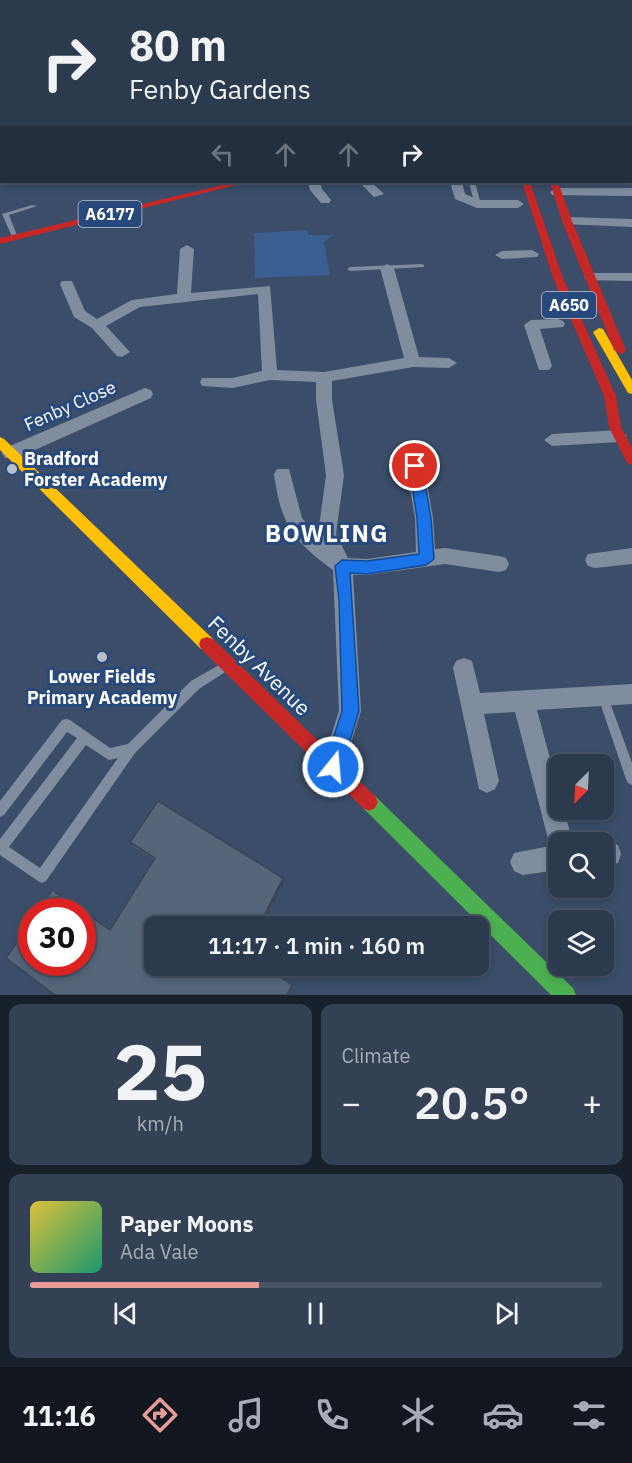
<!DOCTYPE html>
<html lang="en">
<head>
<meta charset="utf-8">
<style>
  body { margin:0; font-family:"IBM Plex Sans",sans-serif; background:#344155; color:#f1f3f6; height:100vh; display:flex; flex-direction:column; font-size:22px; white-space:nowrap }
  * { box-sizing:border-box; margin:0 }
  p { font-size:20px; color:#a6adb6 }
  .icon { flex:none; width:33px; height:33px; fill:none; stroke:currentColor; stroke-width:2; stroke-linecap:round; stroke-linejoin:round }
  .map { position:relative; height:995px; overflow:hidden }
  .panel { display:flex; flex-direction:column; gap:9px; padding:9px; background:#18202b; flex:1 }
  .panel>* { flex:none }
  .top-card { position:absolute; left:0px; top:0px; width:633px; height:183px; box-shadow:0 3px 9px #0003,0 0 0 2px #485466; background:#2c3a4e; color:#f1f3f6; overflow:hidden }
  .needle { width:39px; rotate:204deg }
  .buttons { position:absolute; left:548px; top:754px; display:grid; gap:12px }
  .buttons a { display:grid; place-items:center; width:66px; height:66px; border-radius:12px; background:#2c3a4e; box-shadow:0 3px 9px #0003,0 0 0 2px #485466; font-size:30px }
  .speed { position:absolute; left:18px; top:898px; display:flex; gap:12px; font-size:30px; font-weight:700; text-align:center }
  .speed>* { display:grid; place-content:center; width:78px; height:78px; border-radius:50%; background:#2c3a4e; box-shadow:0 3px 9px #0003,0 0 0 2px #485466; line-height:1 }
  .speed .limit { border:9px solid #d22; background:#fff; color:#111 }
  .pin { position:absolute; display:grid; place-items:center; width:51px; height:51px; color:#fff; margin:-26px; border:3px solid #fff; border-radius:50%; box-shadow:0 2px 6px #0007 }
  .me { position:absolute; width:66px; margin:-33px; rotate:17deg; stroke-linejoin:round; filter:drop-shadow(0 0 4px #0008) }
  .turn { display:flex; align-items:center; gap:21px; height:126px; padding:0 30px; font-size:27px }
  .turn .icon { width:78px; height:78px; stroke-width:2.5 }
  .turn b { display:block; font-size:42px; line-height:51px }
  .lanes { display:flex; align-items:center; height:57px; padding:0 30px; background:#0003; justify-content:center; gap:30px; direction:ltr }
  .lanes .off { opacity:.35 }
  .big { font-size:45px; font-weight:600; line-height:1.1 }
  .panel .tile { flex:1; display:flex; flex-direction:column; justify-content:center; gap:9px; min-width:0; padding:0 21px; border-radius:12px; background:#344155 }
  .panel .dial { align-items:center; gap:0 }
  .dial b { font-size:78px; line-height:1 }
  .song { display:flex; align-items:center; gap:18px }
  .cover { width:72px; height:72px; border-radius:9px; background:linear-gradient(135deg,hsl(50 70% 55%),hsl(160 70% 35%)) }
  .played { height:6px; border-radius:3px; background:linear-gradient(90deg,#e69b98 40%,#485466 40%) }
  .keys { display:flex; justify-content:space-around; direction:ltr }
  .heat { display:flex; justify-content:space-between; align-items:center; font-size:33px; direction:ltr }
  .panel .tiles { flex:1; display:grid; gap:9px; grid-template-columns:1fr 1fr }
  .tile:last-child { grid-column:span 2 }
  .trip { position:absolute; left:144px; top:916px; width:345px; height:60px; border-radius:12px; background:#2c3a4e; box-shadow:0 3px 9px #0003,0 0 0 2px #485466; font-weight:600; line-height:60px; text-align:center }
  .menu { display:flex; height:96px; justify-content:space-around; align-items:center; background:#12171f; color:#a6adb6 }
  .menu .icon { width:42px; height:42px }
  .menu .active { color:#e69b98 }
  .menu b { font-size:27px; color:#f1f3f6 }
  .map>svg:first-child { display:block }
</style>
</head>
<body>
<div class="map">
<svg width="632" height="995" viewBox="0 0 632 995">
  <rect width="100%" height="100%" fill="#3b4d68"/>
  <path fill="#3c5f92" d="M 307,230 L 308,235 L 333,235 L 324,242 L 330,275 L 255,278 L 254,233 Z"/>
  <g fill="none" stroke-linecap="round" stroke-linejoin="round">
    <path fill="#7f8d9f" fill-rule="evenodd" d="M 157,0 L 164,0 L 153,2 Z
      M 174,0 L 178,0 L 180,2 L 175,2 Z
      M 214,0 L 218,0 L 218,2 L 214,2 Z
      M 358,0 L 362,0 L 363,2 L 359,2 Z
      M 520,0 L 524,0 L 526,2 L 521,2 Z
      M 469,182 L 475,182 L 480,201 L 483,203 L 483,205 L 479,205 L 474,202 Z
      M 32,205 L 37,206 L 9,215 L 18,238 L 13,239 L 2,214 Z
      M 422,264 L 424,265 L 424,267 L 350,271 L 347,269 L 350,267 Z
      M 226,661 L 230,663 L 231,666 L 230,669 L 199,689 L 135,753 L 46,881 L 42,883 L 38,881 L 0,855 L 0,839 L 77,738 L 67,732 L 4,815 L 0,817 L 0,801 L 62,720 L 66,719 L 70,720 L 110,748 L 128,744 L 191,681 ZM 86,745 L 109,760 L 118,758 L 40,868 L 9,847 Z
      M 603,692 L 607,693 L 608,697 L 632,763 L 632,785 L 628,783 L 626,779 L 598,697 L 599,693 Z"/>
    <path fill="#7f8d9f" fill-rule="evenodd" d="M 412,0 L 420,0 L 420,2 L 412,2 Z
      M 615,0 L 630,0 L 613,2 Z
      M 0,151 L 2,151 L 2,158 L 0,158 Z
      M 308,182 L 320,182 L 322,189 L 331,200 L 329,203 L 321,203 L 310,190 Z
      M 359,182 L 371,182 L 384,194 L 374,197 Z
      M 450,182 L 462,182 L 465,194 L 479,200 L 518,200 L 524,204 L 518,208 L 477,208 L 455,199 Z
      M 556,188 L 632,188 L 632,196 L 552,195 L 550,192 Z
      M 567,217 L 632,219 L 632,227 L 563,224 L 563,218 Z
      M 187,245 L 194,249 L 191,293 L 270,286 L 277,370 L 324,372 L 404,358 L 380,268 L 387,264 L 394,268 L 419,357 L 449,358 L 457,363 L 449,368 L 413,367 L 332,381 L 332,400 L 344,475 L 336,534 L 348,558 L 367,559 L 416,552 L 415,518 L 406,466 L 409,461 L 421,461 L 424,466 L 433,518 L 435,549 L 445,548 L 499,556 L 506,558 L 509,564 L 506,570 L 499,572 L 445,564 L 367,575 L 353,575 L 361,711 L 341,775 L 333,779 L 325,775 L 321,767 L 339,711 L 333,570 C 292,540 281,524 274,474 L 277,469 L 289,469 L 302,518 L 320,539 L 318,534 L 326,475 L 316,400 L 316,382 L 270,380 L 233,388 L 202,386 L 200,382 L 202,378 L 233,378 L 262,371 L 258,294 L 140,307 L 106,326 L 130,352 L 122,357 L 117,356 L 92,328 L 74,317 L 60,284 L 62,281 L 72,281 L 85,311 L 97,319 L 132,300 L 177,294 L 180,249 Z
      M 532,250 L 539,254 L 537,257 L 502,259 L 495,255 L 502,251 Z
      M 591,273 L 632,273 L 632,281 L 586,280 L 584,277 Z
      M 558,319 L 563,321 L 565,324 L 563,327 L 540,329 L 552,366 L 549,370 L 539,370 L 524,325 L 531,320 Z
      M 145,388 L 151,390 L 153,394 L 151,398 L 17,458 L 5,458 L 2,453 L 5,448 Z
      M 619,430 L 627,436 L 619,442 L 552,446 L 544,440 L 552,434 Z
      M 632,548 L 632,564 L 595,568 L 588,566 L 585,560 L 588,554 Z
      M 464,658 L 472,661 L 480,693 L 632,684 L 632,704 L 537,710 L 558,788 L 558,810 L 564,810 L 573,843 L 558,843 L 558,870 L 523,875 L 514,871 L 510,862 L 514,853 L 550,846 L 515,712 L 484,714 L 499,781 L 495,789 L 487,793 L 479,789 L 453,668 L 456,661 Z
      M 609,842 L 618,845 L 621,854 L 618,863 L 603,867 L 602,843 Z"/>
    <path fill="#4caf50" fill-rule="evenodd" d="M 369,793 L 375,796 L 573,988 L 576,995 L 551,995 L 363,808 L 360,802 L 363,796 Z"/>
    <path fill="#ffc107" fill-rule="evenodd" d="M 444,0 L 451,0 L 452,2 L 445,2 Z
      M 0,114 L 2,114 L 2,118 L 0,118 Z
      M 599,328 L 603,329 L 632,380 L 632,394 L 628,393 L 593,332 Z
      M 0,437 L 4,439 L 213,639 L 215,644 L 213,649 L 207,651 L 201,649 L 0,450 Z"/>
    <path fill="#c62828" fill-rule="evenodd" d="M 455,0 L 462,0 L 463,2 L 456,2 Z
      M 477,0 L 483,0 L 484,2 L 478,2 Z
      M 235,182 L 248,182 L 0,244 L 0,238 Z
      M 522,182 L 530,182 L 563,278 L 616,396 L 621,427 L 632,448 L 632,465 L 627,463 L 609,427 L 604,396 L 553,278 Z
      M 550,182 L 558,182 L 572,221 L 626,350 L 624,353 L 620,354 L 614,350 L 562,221 Z
      M 207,637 L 213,639 L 375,796 L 378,802 L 375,808 L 369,811 L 363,808 L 201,649 L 199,644 L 201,639 Z"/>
  </g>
  <path fill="#495769" d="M 0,0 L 51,0 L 51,2 L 2,2 L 2,4 L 0,4 Z
    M 246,0 L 354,0 L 354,2 L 247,2 Z
    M 378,0 L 405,0 L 405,1 L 399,2 L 379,2 Z
    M 528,0 L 605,0 L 596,2 L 530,2 Z
    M 2,29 L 2,108 L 0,108 L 0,30 Z
    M 130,842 L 284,883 L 154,927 L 292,987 L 110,930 L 154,860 L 135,848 Z"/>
  <path fill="#3c4755" d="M 21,0 L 51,0 L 51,2 L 17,2 Z
    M 545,0 L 605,0 L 596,2 L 545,2 Z
    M 283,878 L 284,883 L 261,927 L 258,927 Z"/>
  <path fill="#55657a" stroke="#3c4755" stroke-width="1.5" d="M 251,0 L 332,0 L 333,2 L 252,2 Z
    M 2,29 L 2,97 L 0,97 L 0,30 Z
    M 158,801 L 283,878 L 258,927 L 154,927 L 154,966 L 264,966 L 292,985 L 287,995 L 55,995 L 6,958 L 32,921 L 32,963 L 82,963 L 82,912 L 38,912 L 52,890 L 110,930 L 155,858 L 130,842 Z"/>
  <path fill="#1a73e8" stroke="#114b97" stroke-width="1.5" d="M 415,461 L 422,466 L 431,518 L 434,559 L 426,565 L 367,574 L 350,573 L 359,711 L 342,767 L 339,773 L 333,776 L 327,773 L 324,767 L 342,711 L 339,600 L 335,566 L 342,560 L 367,561 L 419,554 L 417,518 L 409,466 Z"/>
  <g fill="#bac1ca" stroke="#28497b" stroke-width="2">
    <circle cx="12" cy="469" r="6"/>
    <circle cx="102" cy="657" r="6"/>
  </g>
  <g text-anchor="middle" stroke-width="6" stroke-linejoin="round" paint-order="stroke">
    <g fill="#28497b" stroke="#bec8d7" stroke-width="1.5">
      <rect x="78.5" y="201" width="63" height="26" rx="4.5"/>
      <rect x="542" y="292" width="54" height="26" rx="4.5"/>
    </g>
    <g font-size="16" font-weight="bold" fill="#fff">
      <text x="110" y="220">A6177</text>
      <text x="569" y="311">A650</text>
    </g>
    <g font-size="18" fill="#fff" stroke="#28497b">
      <text transform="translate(70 406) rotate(-24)" y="6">Fenby Close</text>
    </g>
    <g font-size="18" font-weight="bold" fill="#fff" stroke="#28497b" text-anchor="start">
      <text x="24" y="465">Bradford<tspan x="24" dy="21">Forster Academy</tspan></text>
      <text x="102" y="683" text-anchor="middle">Lower Fields<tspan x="102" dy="21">Primary Academy</tspan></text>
    </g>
    <g font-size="21" fill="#fff" stroke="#28497b">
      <text transform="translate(259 666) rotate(44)" y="7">Fenby Avenue</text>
    </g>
    <g font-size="24" font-weight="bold" letter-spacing="1.5" fill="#fff" stroke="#28497b">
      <text x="327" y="542">BOWLING</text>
    </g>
  </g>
</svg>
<div class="buttons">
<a><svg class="needle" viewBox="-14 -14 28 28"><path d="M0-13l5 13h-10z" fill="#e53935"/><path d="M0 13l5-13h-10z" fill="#a6adb6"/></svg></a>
<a><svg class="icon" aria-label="search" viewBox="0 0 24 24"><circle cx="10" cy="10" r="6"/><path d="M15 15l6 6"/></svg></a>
<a><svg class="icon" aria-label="layers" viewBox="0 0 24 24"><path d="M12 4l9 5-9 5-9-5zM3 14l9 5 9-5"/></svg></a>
</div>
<div class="speed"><div class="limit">30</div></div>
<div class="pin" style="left:415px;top:466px;background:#d93025"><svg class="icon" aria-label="arrive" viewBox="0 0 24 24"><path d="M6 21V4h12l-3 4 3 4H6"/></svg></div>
<svg class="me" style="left:333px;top:767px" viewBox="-20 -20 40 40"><circle r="17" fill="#1a73e8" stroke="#fff" stroke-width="3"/><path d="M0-11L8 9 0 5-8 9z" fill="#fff"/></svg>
<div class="trip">11:17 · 1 min · 160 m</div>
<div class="top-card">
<div class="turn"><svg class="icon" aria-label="right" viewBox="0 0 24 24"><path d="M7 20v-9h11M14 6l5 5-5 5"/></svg><div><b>80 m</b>Fenby Gardens</div></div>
<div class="lanes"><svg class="icon off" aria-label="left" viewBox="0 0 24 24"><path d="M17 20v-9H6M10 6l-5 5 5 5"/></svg><svg class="icon off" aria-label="ahead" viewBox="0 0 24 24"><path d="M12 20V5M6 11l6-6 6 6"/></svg><svg class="icon off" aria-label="ahead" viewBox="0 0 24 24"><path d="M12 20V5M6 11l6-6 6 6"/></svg><svg class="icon" aria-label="right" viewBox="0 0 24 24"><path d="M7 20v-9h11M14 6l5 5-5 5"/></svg></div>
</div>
</div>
<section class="panel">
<div class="tiles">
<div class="tile dial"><b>25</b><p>km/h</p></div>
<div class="tile"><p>Climate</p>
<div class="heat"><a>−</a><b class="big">20.5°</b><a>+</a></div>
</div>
<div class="tile">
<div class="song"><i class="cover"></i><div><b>Paper Moons</b><p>Ada Vale</p></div></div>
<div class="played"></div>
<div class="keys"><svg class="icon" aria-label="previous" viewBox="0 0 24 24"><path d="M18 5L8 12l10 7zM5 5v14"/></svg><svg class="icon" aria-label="pause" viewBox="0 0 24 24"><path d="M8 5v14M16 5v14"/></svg><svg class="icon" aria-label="next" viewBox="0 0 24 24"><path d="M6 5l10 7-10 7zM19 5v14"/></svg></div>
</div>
</div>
</section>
<nav class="menu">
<b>11:16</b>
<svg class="icon active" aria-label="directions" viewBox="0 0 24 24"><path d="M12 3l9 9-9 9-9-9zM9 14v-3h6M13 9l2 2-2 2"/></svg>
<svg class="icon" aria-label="music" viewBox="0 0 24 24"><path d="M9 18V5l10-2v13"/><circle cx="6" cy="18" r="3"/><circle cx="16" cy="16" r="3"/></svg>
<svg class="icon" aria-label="phone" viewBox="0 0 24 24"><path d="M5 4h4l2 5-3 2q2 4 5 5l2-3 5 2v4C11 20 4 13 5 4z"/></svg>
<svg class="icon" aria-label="climate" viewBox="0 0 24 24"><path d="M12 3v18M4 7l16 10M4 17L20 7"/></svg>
<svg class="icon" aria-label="car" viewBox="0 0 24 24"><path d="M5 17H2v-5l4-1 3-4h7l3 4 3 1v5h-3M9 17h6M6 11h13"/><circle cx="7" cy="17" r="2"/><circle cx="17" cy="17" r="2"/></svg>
<svg class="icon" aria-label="filters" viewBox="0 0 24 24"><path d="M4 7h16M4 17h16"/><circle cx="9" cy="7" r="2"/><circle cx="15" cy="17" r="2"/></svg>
</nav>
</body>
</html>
